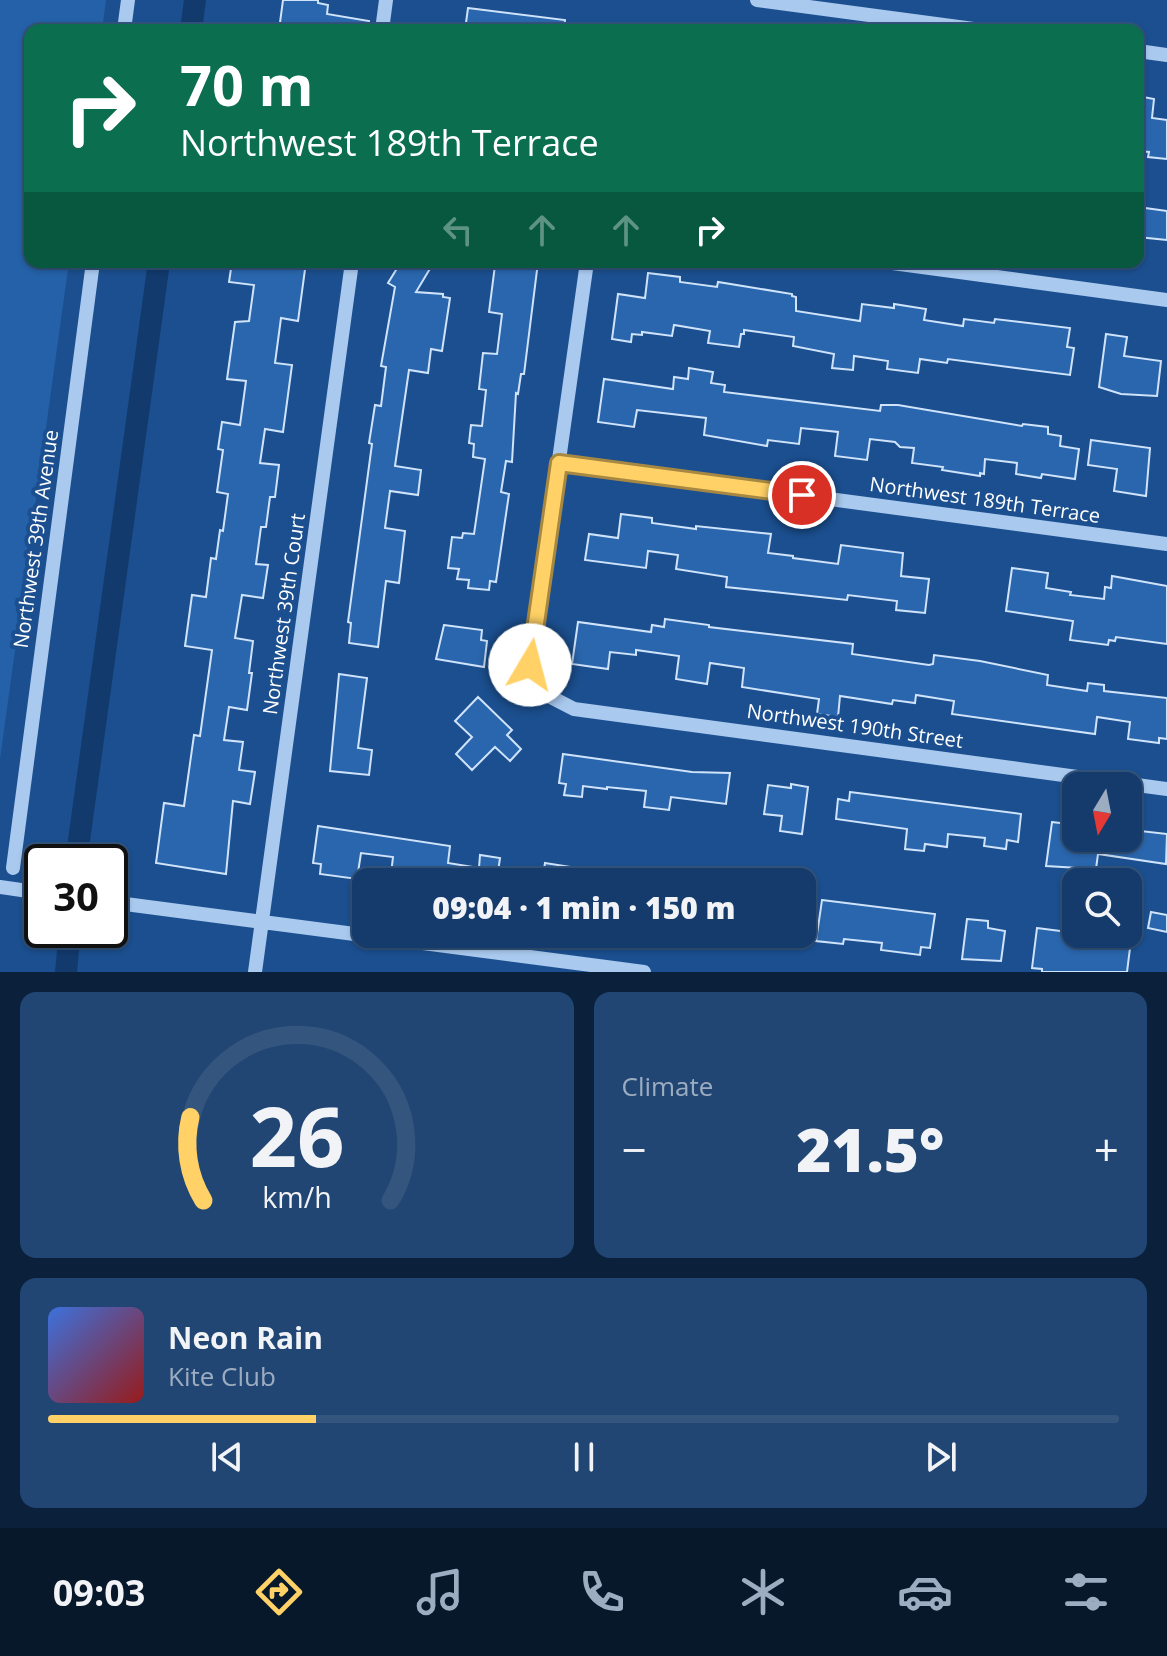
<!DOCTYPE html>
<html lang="en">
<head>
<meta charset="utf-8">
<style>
  body { margin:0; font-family:"Open Sans",sans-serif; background:#214673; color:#f1f3f6; height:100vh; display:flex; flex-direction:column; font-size:30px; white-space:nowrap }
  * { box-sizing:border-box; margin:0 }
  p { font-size:26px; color:#9dadc1 }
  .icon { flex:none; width:44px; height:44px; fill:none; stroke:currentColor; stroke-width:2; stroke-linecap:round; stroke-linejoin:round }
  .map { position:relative; height:972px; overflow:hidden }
  .sheet { display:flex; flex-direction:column; gap:20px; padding:20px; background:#0b203b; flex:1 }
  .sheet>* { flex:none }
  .top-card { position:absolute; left:24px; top:24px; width:1120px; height:244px; border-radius:16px; box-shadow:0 2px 6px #0004,0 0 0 2px #33557e; background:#0b6e4f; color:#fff; overflow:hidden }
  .needle { width:52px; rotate:190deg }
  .tools { position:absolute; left:1062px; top:772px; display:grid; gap:16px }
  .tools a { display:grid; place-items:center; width:80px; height:80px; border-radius:16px; background:#143b6b; box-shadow:0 2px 6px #0004,0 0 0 2px #33557e; font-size:40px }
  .speed { position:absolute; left:24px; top:844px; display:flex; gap:16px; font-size:40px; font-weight:700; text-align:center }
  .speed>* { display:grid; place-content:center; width:104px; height:104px; border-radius:50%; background:#143b6b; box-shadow:0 2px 6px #0004,0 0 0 2px #33557e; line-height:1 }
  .speed .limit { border:4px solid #111; border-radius:12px; background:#fff; color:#111 }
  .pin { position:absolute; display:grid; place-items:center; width:68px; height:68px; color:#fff; margin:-34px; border:4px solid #fff; border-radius:50%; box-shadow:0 2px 8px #0007 }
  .me { position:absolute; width:88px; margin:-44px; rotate:8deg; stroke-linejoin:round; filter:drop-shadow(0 0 6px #0008) }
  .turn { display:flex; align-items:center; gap:28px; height:168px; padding:0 24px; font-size:36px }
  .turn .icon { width:104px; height:104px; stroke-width:2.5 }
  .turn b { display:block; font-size:56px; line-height:68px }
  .lanes { display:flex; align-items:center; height:76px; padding:0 24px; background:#0003; justify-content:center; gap:40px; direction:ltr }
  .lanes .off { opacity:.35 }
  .big { font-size:60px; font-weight:800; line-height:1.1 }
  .sheet .tile { flex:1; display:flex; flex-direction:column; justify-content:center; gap:12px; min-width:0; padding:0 28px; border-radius:16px; background:#214673 }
  .sheet .dial { align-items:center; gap:0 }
  .dial svg { height:208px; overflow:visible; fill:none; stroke:#33557e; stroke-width:7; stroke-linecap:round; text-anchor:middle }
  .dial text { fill:#f1f3f6; stroke:none }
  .song { display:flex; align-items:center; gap:24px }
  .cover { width:96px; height:96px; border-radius:12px; background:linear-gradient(135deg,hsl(220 70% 55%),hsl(0 70% 35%)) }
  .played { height:8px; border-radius:4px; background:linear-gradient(90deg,#ffd166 25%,#33557e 25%) }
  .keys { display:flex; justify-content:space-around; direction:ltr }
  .heat { display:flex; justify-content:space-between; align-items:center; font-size:44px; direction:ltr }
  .sheet .tiles { flex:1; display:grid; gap:20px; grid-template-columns:1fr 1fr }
  .tile:last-child { grid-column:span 2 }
  .trip { position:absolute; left:352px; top:868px; width:464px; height:80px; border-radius:16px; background:#143b6b; box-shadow:0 2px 6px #0004,0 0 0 2px #33557e; font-weight:800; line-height:80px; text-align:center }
  .menu { display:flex; height:128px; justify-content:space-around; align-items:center; background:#08182b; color:#9dadc1 }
  .menu .icon { width:56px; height:56px }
  .menu .active { color:#ffd166 }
  .menu b { font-size:36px; color:#f1f3f6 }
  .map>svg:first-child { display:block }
</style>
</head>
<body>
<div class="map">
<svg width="1167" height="972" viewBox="0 0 1167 972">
  <rect width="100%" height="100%" fill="#1b4f8f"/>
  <path fill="#2461a8" d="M 0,0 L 106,0 L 102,30 L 30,30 L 30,262 L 69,262 L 0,759 Z"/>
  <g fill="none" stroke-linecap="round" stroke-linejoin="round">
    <path stroke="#123a6d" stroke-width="22" d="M 191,30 L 195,0
      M 76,862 L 159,262
      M 66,972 L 70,930"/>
  </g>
  <path fill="#2a66ad" stroke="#cfe3fa" stroke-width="2" d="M 283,0 L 318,0 L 318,3 L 328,5 L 327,14 L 369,21 L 368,30 L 279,30 Z
    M 468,8 L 565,20 L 564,30 L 465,30 Z
    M 1138,96 L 1154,99 L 1152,118 L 1167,120 L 1167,159 L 1148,157 L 1149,152 L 1138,151 Z
    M 1138,207 L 1167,211 L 1167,240 L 1138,237 Z
    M 232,262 L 306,262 L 298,321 L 281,318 L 275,363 L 292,365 L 283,432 L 265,429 L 260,463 L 279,465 L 275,497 L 270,497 L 266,527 L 261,527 L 256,564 L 268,565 L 263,598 L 242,595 L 235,638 L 253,641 L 249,673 L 252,673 L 247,710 L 229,707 L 224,740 L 243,742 L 239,770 L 255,772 L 250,804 L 233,801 L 226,874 L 156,863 L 164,803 L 184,806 L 194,735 L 200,736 L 212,650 L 185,646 L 192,595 L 206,597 L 211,558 L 216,559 L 220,530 L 223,531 L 228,494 L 217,492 L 223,450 L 218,449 L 222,422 L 240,425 L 246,381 L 227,379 L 235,322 L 249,321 L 254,285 L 229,282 Z
    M 401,262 L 434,262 L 416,292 L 443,294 L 443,297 L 450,298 L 442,351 L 431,349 L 428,373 L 409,370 L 395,466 L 421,470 L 418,495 L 390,491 L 385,528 L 405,531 L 399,583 L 386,581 L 378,647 L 349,643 L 351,623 L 348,622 L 372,444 L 369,443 L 375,405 L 381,406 L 386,367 L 381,366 L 395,287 L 388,283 Z
    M 513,262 L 538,262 L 524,374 L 521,374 L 518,394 L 516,393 L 512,462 L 506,461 L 501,492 L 509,494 L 496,582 L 490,581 L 489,590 L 468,588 L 469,580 L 457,579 L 459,569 L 448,568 L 452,537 L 462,538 L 463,533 L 474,534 L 485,459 L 473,457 L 474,444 L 469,443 L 471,425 L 482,426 L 486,390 L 479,389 L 483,353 L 497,354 L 502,314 L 489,312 L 495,265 L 513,267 Z
    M 648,273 L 680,277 L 680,282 L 717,287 L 718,282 L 792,294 L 792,296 L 796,297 L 796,311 L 860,321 L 862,304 L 894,308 L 894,304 L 926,309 L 924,320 L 963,326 L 964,319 L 994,323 L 995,319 L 1070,328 L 1067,347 L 1074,348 L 1070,375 L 948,359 L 947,363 L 920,359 L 918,373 L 887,369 L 888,361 L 854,356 L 853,370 L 832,368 L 834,354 L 793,346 L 794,337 L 744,330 L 744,334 L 741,334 L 739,347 L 708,343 L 710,331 L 674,325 L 672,336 L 642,332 L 642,335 L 632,334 L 631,342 L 612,339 L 618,294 L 645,298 Z
    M 1106,334 L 1127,337 L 1124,356 L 1161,361 L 1157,396 L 1121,394 L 1099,387 Z
    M 689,368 L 713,372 L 711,383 L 725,385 L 724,392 L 880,411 L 881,405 L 898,405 L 1022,426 L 1023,424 L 1048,427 L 1048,434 L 1061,436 L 1060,446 L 1079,449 L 1075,479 L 1042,474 L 1041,478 L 1016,474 L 1017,463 L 985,459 L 984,474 L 980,473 L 980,476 L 942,470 L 943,467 L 912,463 L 914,448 L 900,447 L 895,442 L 870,439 L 867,460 L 835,456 L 838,432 L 801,428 L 799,444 L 768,440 L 767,446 L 704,435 L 706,418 L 637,410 L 634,427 L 598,422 L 604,379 L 673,389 L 674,377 L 688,379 Z
    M 1091,440 L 1150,448 L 1146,496 L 1114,491 L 1117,469 L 1088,465 Z
    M 621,514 L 652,518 L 652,523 L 696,529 L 696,526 L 771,534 L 768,553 L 793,556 L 793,558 L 838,564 L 841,545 L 903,553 L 901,576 L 929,579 L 925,613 L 896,610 L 897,601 L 848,595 L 847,600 L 726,587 L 727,577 L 676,569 L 678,555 L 648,551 L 646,568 L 585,560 L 589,534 L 618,538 Z
    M 1012,568 L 1048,573 L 1046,588 L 1071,592 L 1070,595 L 1104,599 L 1105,587 L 1111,588 L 1112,576 L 1167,586 L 1167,644 L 1116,637 L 1115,641 L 1109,640 L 1108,645 L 1070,640 L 1073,621 L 1006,611 Z
    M 665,619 L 709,625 L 709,627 L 853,644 L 852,654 L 929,665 L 933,664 L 934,655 L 980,661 L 1048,675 L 1047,685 L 1087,691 L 1088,683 L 1104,685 L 1104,691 L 1167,698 L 1167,739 L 1159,738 L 1159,743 L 1128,739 L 1130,722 L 1097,717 L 1095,734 L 952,714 L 954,701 L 916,695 L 915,703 L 893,700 L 892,704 L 840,696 L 838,717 L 817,714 L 819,699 L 742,687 L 744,668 L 710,663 L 707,684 L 676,679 L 679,656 L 636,650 L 636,655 L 610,652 L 608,669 L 572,664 L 578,622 L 651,632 L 652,625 L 664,627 Z
    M 444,625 L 482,630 L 481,640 L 487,641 L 484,667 L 436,659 Z
    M 339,674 L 367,678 L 358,748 L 372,750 L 369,775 L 330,771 Z
    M 478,697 L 512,730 L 507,735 L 521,749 L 510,761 L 495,747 L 472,770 L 456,754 L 472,737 L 455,721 Z
    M 563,754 L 692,772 L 730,773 L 726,804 L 671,797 L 669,810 L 644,807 L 646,791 L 607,787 L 607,789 L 583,786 L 582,797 L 564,795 L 566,784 L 559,783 Z
    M 791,784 L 808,787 L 802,834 L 780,831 L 782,816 L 764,814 L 768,785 L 791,788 Z
    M 850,792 L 1021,814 L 1018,842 L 1007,840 L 1006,849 L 984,846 L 985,838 L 948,834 L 947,847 L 925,844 L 924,851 L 905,849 L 907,829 L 836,819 L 838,799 L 849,801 Z
    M 1052,822 L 1076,825 L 1076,838 L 1128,838 L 1131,837 L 1132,830 L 1167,834 L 1166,864 L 1098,854 L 1096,869 L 1046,866 Z
    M 318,826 L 450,846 L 448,863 L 479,868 L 480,855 L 500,858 L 498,872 L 507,873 L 506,882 L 390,882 L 393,857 L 361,853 L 357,879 L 320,874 L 321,864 L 313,863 Z
    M 545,863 L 571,867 L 569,882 L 542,882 Z
    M 822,900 L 935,914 L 930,948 L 921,947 L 920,955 L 881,950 L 882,943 L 844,939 L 843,944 L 816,941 Z
    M 1151,912 L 1167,915 L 1167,932 L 1148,928 Z
    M 967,919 L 988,921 L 988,928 L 1005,931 L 1001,961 L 962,959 Z
    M 1037,928 L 1131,940 L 1127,972 L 1042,972 L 1042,969 L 1032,968 Z"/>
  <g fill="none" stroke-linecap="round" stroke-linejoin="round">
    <path stroke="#a9c9ee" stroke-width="14" d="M 757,0 L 981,30
      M 124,30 L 128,0
      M 382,30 L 386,0
      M 1138,51 L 1167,55
      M 587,262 L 530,665 L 541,692 L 574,709 L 1167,789
      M 885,262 L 1167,300
      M 559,463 L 1167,544
      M 13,868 L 93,262
      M 0,887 L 42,893
      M 110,902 L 644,972
      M 255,972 L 352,262"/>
  </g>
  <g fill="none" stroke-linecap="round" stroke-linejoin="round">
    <g stroke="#a68842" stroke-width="20">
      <path id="route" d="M 530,665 L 559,463 L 802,495"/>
    </g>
    <use href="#route" stroke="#ffd166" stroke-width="14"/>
  </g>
  <g text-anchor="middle" stroke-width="8" stroke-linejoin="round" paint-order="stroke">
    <g font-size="20" fill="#fff" stroke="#1b4f8f">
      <text transform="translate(985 500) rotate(8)" y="7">Northwest 189th Terrace</text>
      <text transform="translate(36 539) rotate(-82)" y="7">Northwest 39th Avenue</text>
      <text transform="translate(284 614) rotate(-82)" y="7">Northwest 39th Court</text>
      <text transform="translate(855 726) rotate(8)" y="7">Northwest 190th Street</text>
    </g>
  </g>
</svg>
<div class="tools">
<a><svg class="needle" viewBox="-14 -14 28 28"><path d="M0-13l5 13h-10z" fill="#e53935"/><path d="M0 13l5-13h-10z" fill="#9dadc1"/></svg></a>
<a><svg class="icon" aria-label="search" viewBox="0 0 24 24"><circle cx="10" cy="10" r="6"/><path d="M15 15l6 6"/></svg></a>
</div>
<div class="speed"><div class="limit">30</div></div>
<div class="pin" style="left:802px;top:495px;background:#d93025"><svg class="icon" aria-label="arrive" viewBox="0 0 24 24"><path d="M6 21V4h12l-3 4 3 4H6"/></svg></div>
<svg class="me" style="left:530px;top:665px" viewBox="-20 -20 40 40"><circle r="19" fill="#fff"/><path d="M0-13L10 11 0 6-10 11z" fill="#ffd166"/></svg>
<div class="trip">09:04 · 1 min · 150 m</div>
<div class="top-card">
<div class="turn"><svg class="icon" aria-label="right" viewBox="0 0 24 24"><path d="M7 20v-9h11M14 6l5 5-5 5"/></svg><div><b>70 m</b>Northwest 189th Terrace</div></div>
<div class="lanes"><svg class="icon off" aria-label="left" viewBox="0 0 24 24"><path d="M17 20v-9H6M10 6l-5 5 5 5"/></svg><svg class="icon off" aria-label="ahead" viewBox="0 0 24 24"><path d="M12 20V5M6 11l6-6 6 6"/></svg><svg class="icon off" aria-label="ahead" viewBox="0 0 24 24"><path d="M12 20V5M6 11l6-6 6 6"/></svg><svg class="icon" aria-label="right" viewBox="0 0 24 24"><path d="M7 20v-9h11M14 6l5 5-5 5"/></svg></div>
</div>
</div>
<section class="sheet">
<div class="tiles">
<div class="tile dial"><svg viewBox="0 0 100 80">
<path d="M14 69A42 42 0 1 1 86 69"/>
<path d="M14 69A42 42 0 0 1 9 37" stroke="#ffd166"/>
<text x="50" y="56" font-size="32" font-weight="700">26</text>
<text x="50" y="72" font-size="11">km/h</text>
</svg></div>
<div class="tile"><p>Climate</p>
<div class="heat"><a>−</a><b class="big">21.5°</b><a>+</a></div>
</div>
<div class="tile">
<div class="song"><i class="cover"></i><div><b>Neon Rain</b><p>Kite Club</p></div></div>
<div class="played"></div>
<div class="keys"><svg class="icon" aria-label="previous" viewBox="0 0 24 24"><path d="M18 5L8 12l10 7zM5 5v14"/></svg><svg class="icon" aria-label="pause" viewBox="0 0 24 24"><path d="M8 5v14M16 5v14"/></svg><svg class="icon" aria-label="next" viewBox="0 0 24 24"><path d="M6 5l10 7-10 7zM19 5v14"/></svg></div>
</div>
</div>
</section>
<nav class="menu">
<b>09:03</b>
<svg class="icon active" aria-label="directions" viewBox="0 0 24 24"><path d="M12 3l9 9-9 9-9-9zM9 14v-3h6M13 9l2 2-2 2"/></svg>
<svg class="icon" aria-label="music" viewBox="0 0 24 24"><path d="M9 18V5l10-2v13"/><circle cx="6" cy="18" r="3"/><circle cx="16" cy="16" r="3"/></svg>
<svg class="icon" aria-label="phone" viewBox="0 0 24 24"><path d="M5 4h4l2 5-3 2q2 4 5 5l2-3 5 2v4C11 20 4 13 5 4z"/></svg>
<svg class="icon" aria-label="climate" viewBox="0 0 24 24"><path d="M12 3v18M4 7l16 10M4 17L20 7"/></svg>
<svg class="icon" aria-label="car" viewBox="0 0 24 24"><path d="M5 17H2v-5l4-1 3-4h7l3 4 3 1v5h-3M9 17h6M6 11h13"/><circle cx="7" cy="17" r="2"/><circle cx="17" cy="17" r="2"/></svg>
<svg class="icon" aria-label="filters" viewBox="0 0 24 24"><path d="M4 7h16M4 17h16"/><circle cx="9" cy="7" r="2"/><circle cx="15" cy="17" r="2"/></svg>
</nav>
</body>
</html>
